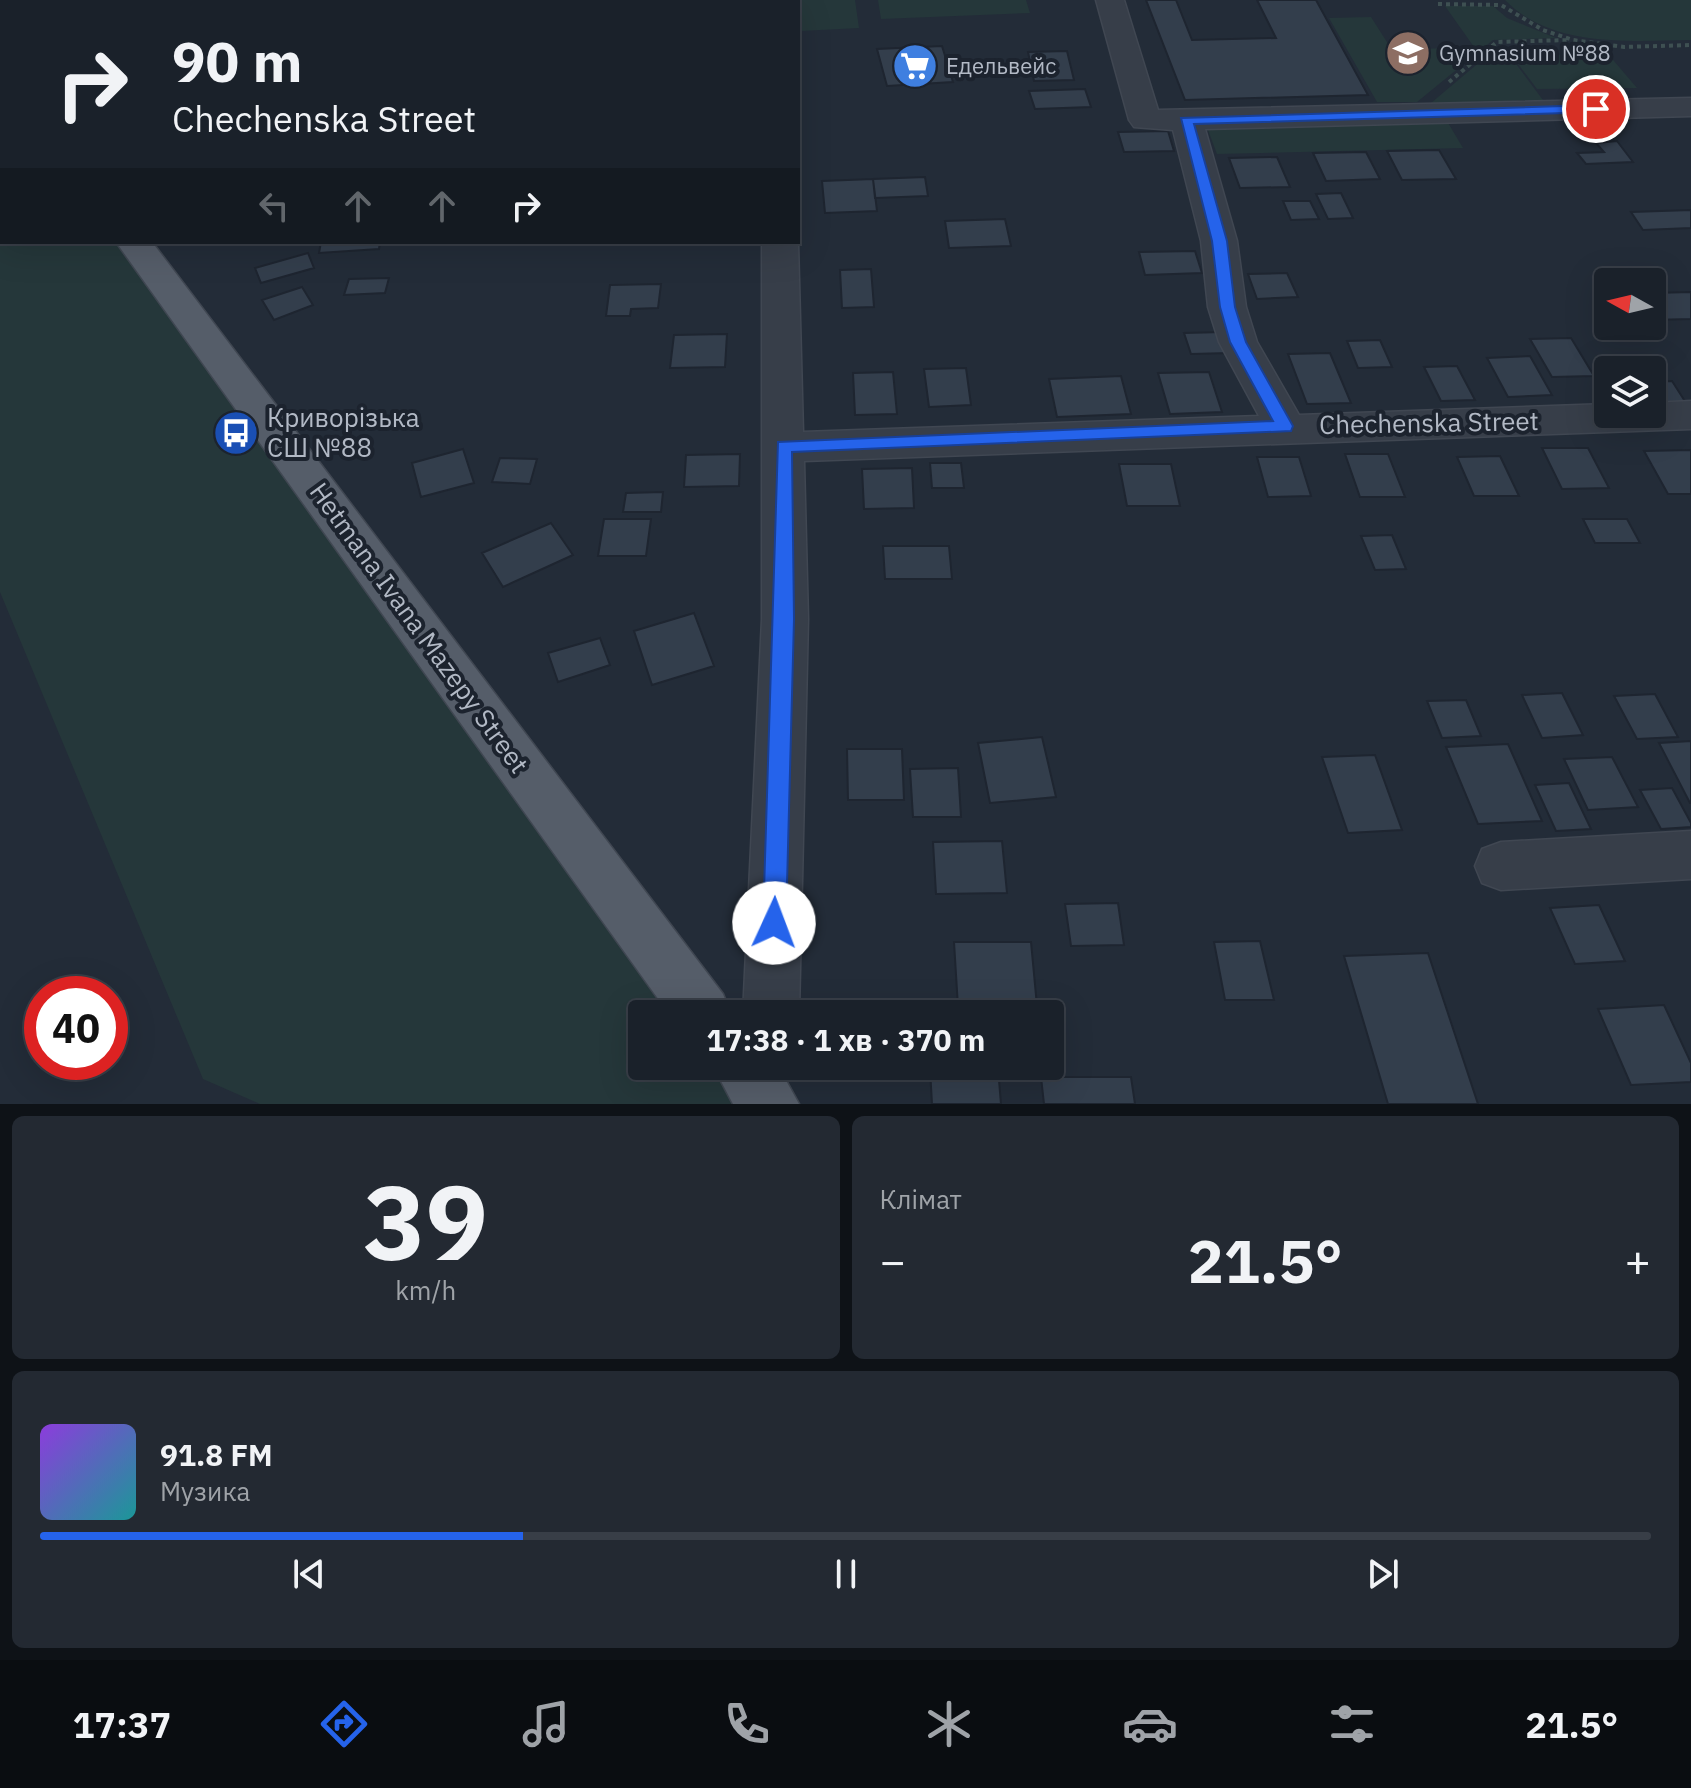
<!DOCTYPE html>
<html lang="uk">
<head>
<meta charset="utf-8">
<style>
  body { margin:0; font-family:"IBM Plex Sans",sans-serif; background:#232932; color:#f1f3f6; height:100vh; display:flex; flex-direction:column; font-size:30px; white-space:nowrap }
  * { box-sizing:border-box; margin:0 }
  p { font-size:26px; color:#9fa3a8 }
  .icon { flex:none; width:44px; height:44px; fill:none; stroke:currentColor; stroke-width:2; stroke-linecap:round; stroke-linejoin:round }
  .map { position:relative; height:1104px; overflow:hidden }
  .panel { display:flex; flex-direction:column; gap:12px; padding:12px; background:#0e1217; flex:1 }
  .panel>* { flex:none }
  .banner { position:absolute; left:0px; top:0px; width:800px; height:244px; box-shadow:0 8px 32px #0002,0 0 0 2px #383e47; background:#1a212a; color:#f1f3f6; overflow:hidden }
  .needle { width:52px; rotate:278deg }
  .controls { position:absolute; left:1594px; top:268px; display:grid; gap:16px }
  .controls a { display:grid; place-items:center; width:72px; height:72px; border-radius:8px; background:#1a212a; box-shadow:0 8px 32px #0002,0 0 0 2px #383e47; font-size:40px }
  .speed { position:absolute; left:24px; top:976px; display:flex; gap:16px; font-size:40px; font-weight:700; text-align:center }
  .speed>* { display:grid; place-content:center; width:104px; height:104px; border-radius:50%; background:#1a212a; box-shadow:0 8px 32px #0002,0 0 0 2px #383e47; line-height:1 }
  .speed .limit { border:12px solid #d22; background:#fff; color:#111 }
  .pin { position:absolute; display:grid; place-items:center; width:68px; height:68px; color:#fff; margin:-34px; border:4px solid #fff; border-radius:50%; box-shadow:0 2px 8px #0007 }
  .me { position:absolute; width:88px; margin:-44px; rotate:2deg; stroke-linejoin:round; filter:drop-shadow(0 0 6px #0008) }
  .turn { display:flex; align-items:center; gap:28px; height:168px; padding:0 40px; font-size:36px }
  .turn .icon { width:104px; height:104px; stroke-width:2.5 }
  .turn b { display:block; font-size:56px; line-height:68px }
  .lanes { display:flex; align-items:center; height:76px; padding:0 40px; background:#0003; justify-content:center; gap:40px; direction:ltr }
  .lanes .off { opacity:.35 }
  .big { font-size:60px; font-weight:700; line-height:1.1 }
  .panel .tile { flex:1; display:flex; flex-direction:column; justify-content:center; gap:12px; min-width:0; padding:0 28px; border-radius:12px; background:#232932 }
  .panel .dial { align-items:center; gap:0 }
  .dial b { font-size:104px; line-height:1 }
  .song { display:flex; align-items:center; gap:24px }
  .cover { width:96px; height:96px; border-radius:12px; background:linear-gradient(135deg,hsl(270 70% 55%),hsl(180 70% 35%)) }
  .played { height:8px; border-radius:4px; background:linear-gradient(90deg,#2563eb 30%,#383e47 30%) }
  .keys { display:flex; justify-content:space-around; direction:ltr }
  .heat { display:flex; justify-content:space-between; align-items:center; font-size:44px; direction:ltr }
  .panel .tiles { flex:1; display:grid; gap:12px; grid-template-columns:1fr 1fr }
  .tile:last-child { grid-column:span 2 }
  .trip { position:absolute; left:628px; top:1000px; width:436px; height:80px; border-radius:8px; background:#1a212a; box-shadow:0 8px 32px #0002,0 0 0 2px #383e47; font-weight:700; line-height:80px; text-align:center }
  .tabs { display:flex; height:128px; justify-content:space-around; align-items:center; background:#0a0d11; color:#9fa3a8 }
  .tabs .icon { width:56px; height:56px }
  .tabs .on { color:#2563eb }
  .tabs b { font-size:36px; color:#f1f3f6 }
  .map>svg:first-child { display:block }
</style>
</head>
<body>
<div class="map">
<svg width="1691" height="1104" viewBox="0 0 1691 1104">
  <rect width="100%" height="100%" fill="#232c38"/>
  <path fill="#25373a" d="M 798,0 L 855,0 L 859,28 L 801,31 Z
    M 878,0 L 1026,0 L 1030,13 L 881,19 Z
    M 1505,0 L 1691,0 L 1691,40 C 1631,41 1551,48 1505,0 Z
    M 1445,6 L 1493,6 L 1507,18 L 1556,38 L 1493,40 L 1417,102 L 1377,102 L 1329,18 L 1371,17 L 1392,50 L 1474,47 Z
    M 1501,44 L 1543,100 L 1431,103 Z
    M 1608,54 L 1637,88 L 1537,89 L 1512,56 Z
    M 0,56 L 2,242 L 139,242 L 714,1014 L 642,1014 L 642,1066 L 754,1066 L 782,1104 L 260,1104 L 203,1079 L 0,592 Z
    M 1444,116 L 1463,148 L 1217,154 L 1205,122 Z"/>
  <path fill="#333e4c" stroke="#1e2530" stroke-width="2" d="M 1146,0 L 1176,0 L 1192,40 L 1276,38 L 1257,0 L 1316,0 L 1368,95 L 1185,100 Z
    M 942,46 L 953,82 L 887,86 L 877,49 Z
    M 1067,51 L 1074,80 L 1034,81 L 1028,52 Z
    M 1085,89 L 1091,107 L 1035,109 L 1029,91 Z
    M 1168,131 L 1174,151 L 1124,152 L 1118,132 Z
    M 1617,141 L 1633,162 L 1586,164 L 1577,153 L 1604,152 L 1596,143 Z
    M 1439,150 L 1456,179 L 1402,180 L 1387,151 Z
    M 1366,152 L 1380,179 L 1326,181 L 1313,153 Z
    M 1277,157 L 1290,187 L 1240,188 L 1229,158 Z
    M 925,177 L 928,196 L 875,198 L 873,179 Z
    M 873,179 L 877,211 L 825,213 L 822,181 Z
    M 1341,193 L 1353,218 L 1328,219 L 1316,194 Z
    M 1283,201 L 1310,201 L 1319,219 L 1291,220 Z
    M 1691,210 L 1691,228 L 1643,230 L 1631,212 Z
    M 1005,219 L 1011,246 L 949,248 L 945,221 Z
    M 321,242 L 380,242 L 379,249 L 319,253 Z
    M 1195,251 L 1202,273 L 1145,275 L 1139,252 Z
    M 308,253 L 314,268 L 261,283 L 255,268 Z
    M 871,269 L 874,307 L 842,308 L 840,270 Z
    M 1287,273 L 1298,297 L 1257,299 L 1248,274 Z
    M 389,278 L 385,293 L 344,295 L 349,279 Z
    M 661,284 L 658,308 L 631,309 L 630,316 L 606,316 L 610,285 Z
    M 302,287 L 313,305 L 274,320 L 262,300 Z
    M 1691,292 L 1691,319 L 1652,320 L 1652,293 Z
    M 1223,332 L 1230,353 L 1191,354 L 1184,333 Z
    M 727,334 L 725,367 L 670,368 L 674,335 Z
    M 1571,338 L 1594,376 L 1552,377 L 1530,339 Z
    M 1380,340 L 1392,367 L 1358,368 L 1347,341 Z
    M 1330,353 L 1351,403 L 1307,404 L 1288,354 Z
    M 1530,356 L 1552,395 L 1508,397 L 1487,358 Z
    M 1457,366 L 1475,400 L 1441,401 L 1424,367 Z
    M 966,368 L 971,405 L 929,407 L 924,369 Z
    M 893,372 L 897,414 L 855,415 L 853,373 Z
    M 1209,372 L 1222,412 L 1170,414 L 1158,373 Z
    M 1121,376 L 1131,414 L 1057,417 L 1049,379 Z
    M 1672,381 L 1688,406 L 1652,407 L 1652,382 Z
    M 1542,448 L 1588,448 L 1609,488 L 1562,489 Z
    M 463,449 L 474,483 L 421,497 L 412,463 Z
    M 1691,450 L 1691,494 L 1668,494 L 1644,451 Z
    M 740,454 L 739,486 L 684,487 L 686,455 Z
    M 1345,454 L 1388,454 L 1405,497 L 1360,497 Z
    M 1500,456 L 1519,496 L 1474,496 L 1457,457 Z
    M 1257,457 L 1299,457 L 1311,496 L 1268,497 Z
    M 500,458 L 537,459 L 530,484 L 492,482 Z
    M 930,463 L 961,463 L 964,488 L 932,488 Z
    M 1119,464 L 1171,464 L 1180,506 L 1127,506 Z
    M 912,468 L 914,508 L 864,509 L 862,469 Z
    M 663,492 L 661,512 L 623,512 L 626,493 Z
    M 604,519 L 651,519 L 646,556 L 598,556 Z
    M 1583,519 L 1627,519 L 1640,543 L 1595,543 Z
    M 551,523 L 573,555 L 503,587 L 482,553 Z
    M 1392,535 L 1406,569 L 1375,570 L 1361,536 Z
    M 883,546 L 949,546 L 952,579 L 885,579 Z
    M 694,613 L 714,666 L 652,685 L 634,631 Z
    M 600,638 L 610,665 L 558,682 L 548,653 Z
    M 1562,693 L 1583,735 L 1542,738 L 1522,695 Z
    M 1655,694 L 1678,737 L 1637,739 L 1614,696 Z
    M 1466,700 L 1481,736 L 1442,738 L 1427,701 Z
    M 1042,737 L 1056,797 L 990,803 L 978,743 Z
    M 1691,741 L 1691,803 L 1690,803 L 1659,743 Z
    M 1508,744 L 1542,821 L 1478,824 L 1446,747 Z
    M 847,749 L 902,749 L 904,800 L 848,800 Z
    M 1375,755 L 1402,830 L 1348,833 L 1322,757 Z
    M 1612,757 L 1638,807 L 1588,810 L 1564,759 Z
    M 958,768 L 961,817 L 913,817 L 910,769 Z
    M 1569,783 L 1591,829 L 1556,831 L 1535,785 Z
    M 1672,788 L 1691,823 L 1691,827 L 1661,829 L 1640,790 Z
    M 1002,841 L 1007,893 L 936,894 L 933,842 Z
    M 1118,903 L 1124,945 L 1071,946 L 1065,904 Z
    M 1599,905 L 1625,961 L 1575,964 L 1550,908 Z
    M 1260,941 L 1274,1000 L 1225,1000 L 1214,942 Z
    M 954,942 L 1031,942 L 1037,1006 L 958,1007 Z
    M 1428,953 L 1478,1104 L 1388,1104 L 1344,956 Z
    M 1664,1005 L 1691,1063 L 1691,1082 L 1631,1085 L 1598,1009 Z
    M 998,1068 L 1001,1104 L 932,1104 L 930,1069 Z
    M 1041,1077 L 1131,1077 L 1135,1104 L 1044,1104 Z"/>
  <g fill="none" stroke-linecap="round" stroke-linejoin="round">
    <g stroke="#404752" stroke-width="3">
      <path id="minor" d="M 762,0 L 790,0 L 790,2 L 762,2 Z
        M 1096,0 L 1124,0 L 1158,110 L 1691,98 L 1691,116 L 1205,129 L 1237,241 L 1246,307 L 1257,342 L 1299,415 L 1608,404 L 1608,414 L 1652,414 L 1652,403 L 1691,401 L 1691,429 L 804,461 L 808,619 L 799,1014 L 743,1014 L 762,619 L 762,242 L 798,242 L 803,432 L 1259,416 L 1219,342 L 1208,307 L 1201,241 L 1173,130 L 1134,127 L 1129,120 Z
        M 1691,831 L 1691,879 L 1501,890 L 1482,883 L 1475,866 L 1482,849 L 1501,842 Z"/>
    </g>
    <g stroke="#404752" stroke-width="3">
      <path id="major" d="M 0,51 L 2,51 L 2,71 L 0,71 Z
        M 116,242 L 152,242 L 723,994 L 731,1014 L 669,1014 Z
        M 713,1066 L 778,1066 L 799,1104 L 733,1104 Z"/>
    </g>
    <path stroke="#3e5052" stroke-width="4" stroke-dasharray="4 4" stroke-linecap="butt" d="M 1438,4 L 1501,5 L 1543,30 L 1573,40 L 1624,47 L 1691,45
      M 1449,82 L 1497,42 L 1568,40"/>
    <use href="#minor" fill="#373e49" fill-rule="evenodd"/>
    <use href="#major" fill="#555d69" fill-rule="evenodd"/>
  </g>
  <path fill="#2563eb" stroke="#184099" stroke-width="2" d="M 1596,105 L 1601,107 L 1601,112 L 1194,124 L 1227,241 L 1235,307 L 1246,342 L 1293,426 L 1291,431 L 792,452 L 794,619 L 786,923 L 782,930 L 774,934 L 766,930 L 763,923 L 778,442 L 1273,421 L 1230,342 L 1220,307 L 1212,241 L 1181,118 Z"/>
  <defs>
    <g id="school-disc" transform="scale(2.3)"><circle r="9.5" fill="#8d6e63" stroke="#1c232e"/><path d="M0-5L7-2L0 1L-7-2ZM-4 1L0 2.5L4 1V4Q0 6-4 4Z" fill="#fff"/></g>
    <g id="supermarket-disc" transform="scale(2.3)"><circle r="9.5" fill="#3f7fe0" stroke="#1c232e"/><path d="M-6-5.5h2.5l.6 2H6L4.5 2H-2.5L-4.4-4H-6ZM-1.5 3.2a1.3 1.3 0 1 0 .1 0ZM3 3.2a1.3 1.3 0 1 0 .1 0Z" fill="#fff"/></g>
    <g id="bus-disc" transform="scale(2.3)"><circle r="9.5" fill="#1a4fb4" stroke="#1c232e"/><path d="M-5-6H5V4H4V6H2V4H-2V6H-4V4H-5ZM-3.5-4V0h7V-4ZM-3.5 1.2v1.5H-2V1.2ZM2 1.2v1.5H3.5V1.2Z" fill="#fff"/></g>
  </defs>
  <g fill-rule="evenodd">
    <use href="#school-disc" x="1408" y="53"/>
    <use href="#supermarket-disc" x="915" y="66"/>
    <use href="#bus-disc" x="236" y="433"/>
  </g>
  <g text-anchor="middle" stroke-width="8" stroke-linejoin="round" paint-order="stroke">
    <g font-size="22" fill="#b2b9c5" stroke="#1c232e" text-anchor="start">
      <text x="1439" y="61">Gymnasium №88</text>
      <text x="946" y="74">Едельвейс</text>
    </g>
    <g font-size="26" fill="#b2b9c5" stroke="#1c232e" text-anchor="start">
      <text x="267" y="427">Криворізька<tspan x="267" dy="30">СШ №88</tspan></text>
    </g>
    <g font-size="26" fill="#b2b9c5" stroke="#1c232e">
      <text transform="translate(1429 423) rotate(-1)" y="9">Chechenska Street</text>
      <text transform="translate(419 628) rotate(54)" y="9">Hetmana Ivana Mazepy Street</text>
    </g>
  </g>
</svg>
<div class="controls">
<a><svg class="needle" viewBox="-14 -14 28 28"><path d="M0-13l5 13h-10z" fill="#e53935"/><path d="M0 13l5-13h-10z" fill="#9fa3a8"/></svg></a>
<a><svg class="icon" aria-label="layers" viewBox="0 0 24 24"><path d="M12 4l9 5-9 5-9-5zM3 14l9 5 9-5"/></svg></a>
</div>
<div class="speed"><div class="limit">40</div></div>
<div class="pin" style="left:1596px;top:109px;background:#d93025"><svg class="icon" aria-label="arrive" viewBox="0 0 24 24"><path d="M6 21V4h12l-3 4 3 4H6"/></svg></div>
<svg class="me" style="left:774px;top:923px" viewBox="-20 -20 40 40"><circle r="19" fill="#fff"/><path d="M0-13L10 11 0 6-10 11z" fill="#2563eb"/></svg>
<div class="trip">17:38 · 1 хв · 370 m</div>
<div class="banner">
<div class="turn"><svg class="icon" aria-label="right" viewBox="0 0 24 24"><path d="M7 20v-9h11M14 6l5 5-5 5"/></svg><div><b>90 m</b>Chechenska Street</div></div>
<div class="lanes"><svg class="icon off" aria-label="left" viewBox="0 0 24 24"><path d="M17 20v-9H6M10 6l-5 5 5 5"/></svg><svg class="icon off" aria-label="ahead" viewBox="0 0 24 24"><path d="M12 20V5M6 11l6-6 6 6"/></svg><svg class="icon off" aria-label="ahead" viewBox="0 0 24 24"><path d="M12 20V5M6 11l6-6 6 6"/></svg><svg class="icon" aria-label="right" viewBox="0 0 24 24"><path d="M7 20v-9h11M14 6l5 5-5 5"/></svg></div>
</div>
</div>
<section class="panel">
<div class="tiles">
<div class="tile dial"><b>39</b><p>km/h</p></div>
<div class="tile"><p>Клімат</p>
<div class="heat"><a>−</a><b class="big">21.5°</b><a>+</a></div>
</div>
<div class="tile">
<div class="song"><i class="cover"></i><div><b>91.8 FM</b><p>Музика</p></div></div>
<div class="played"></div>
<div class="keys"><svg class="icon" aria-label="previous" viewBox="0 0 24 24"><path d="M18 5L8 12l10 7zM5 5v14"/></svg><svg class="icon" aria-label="pause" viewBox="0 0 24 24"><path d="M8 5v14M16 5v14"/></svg><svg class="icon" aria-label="next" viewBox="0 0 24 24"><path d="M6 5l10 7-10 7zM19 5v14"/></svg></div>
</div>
</div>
</section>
<nav class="tabs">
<b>17:37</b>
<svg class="icon on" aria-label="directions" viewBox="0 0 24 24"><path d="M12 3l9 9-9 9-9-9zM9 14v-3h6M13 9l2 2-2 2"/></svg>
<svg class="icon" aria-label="music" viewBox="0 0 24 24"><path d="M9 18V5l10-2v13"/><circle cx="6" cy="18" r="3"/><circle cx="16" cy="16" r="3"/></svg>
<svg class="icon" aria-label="phone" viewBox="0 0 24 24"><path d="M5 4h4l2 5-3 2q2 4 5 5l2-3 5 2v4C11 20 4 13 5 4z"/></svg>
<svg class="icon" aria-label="climate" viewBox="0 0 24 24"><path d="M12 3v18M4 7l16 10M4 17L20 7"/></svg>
<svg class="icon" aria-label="car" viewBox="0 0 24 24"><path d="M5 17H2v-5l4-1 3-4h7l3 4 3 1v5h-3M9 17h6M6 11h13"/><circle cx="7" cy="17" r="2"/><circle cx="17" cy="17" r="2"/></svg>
<svg class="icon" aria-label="filters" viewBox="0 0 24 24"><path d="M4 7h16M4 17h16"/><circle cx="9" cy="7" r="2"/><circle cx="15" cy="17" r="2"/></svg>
<b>21.5°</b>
</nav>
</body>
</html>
